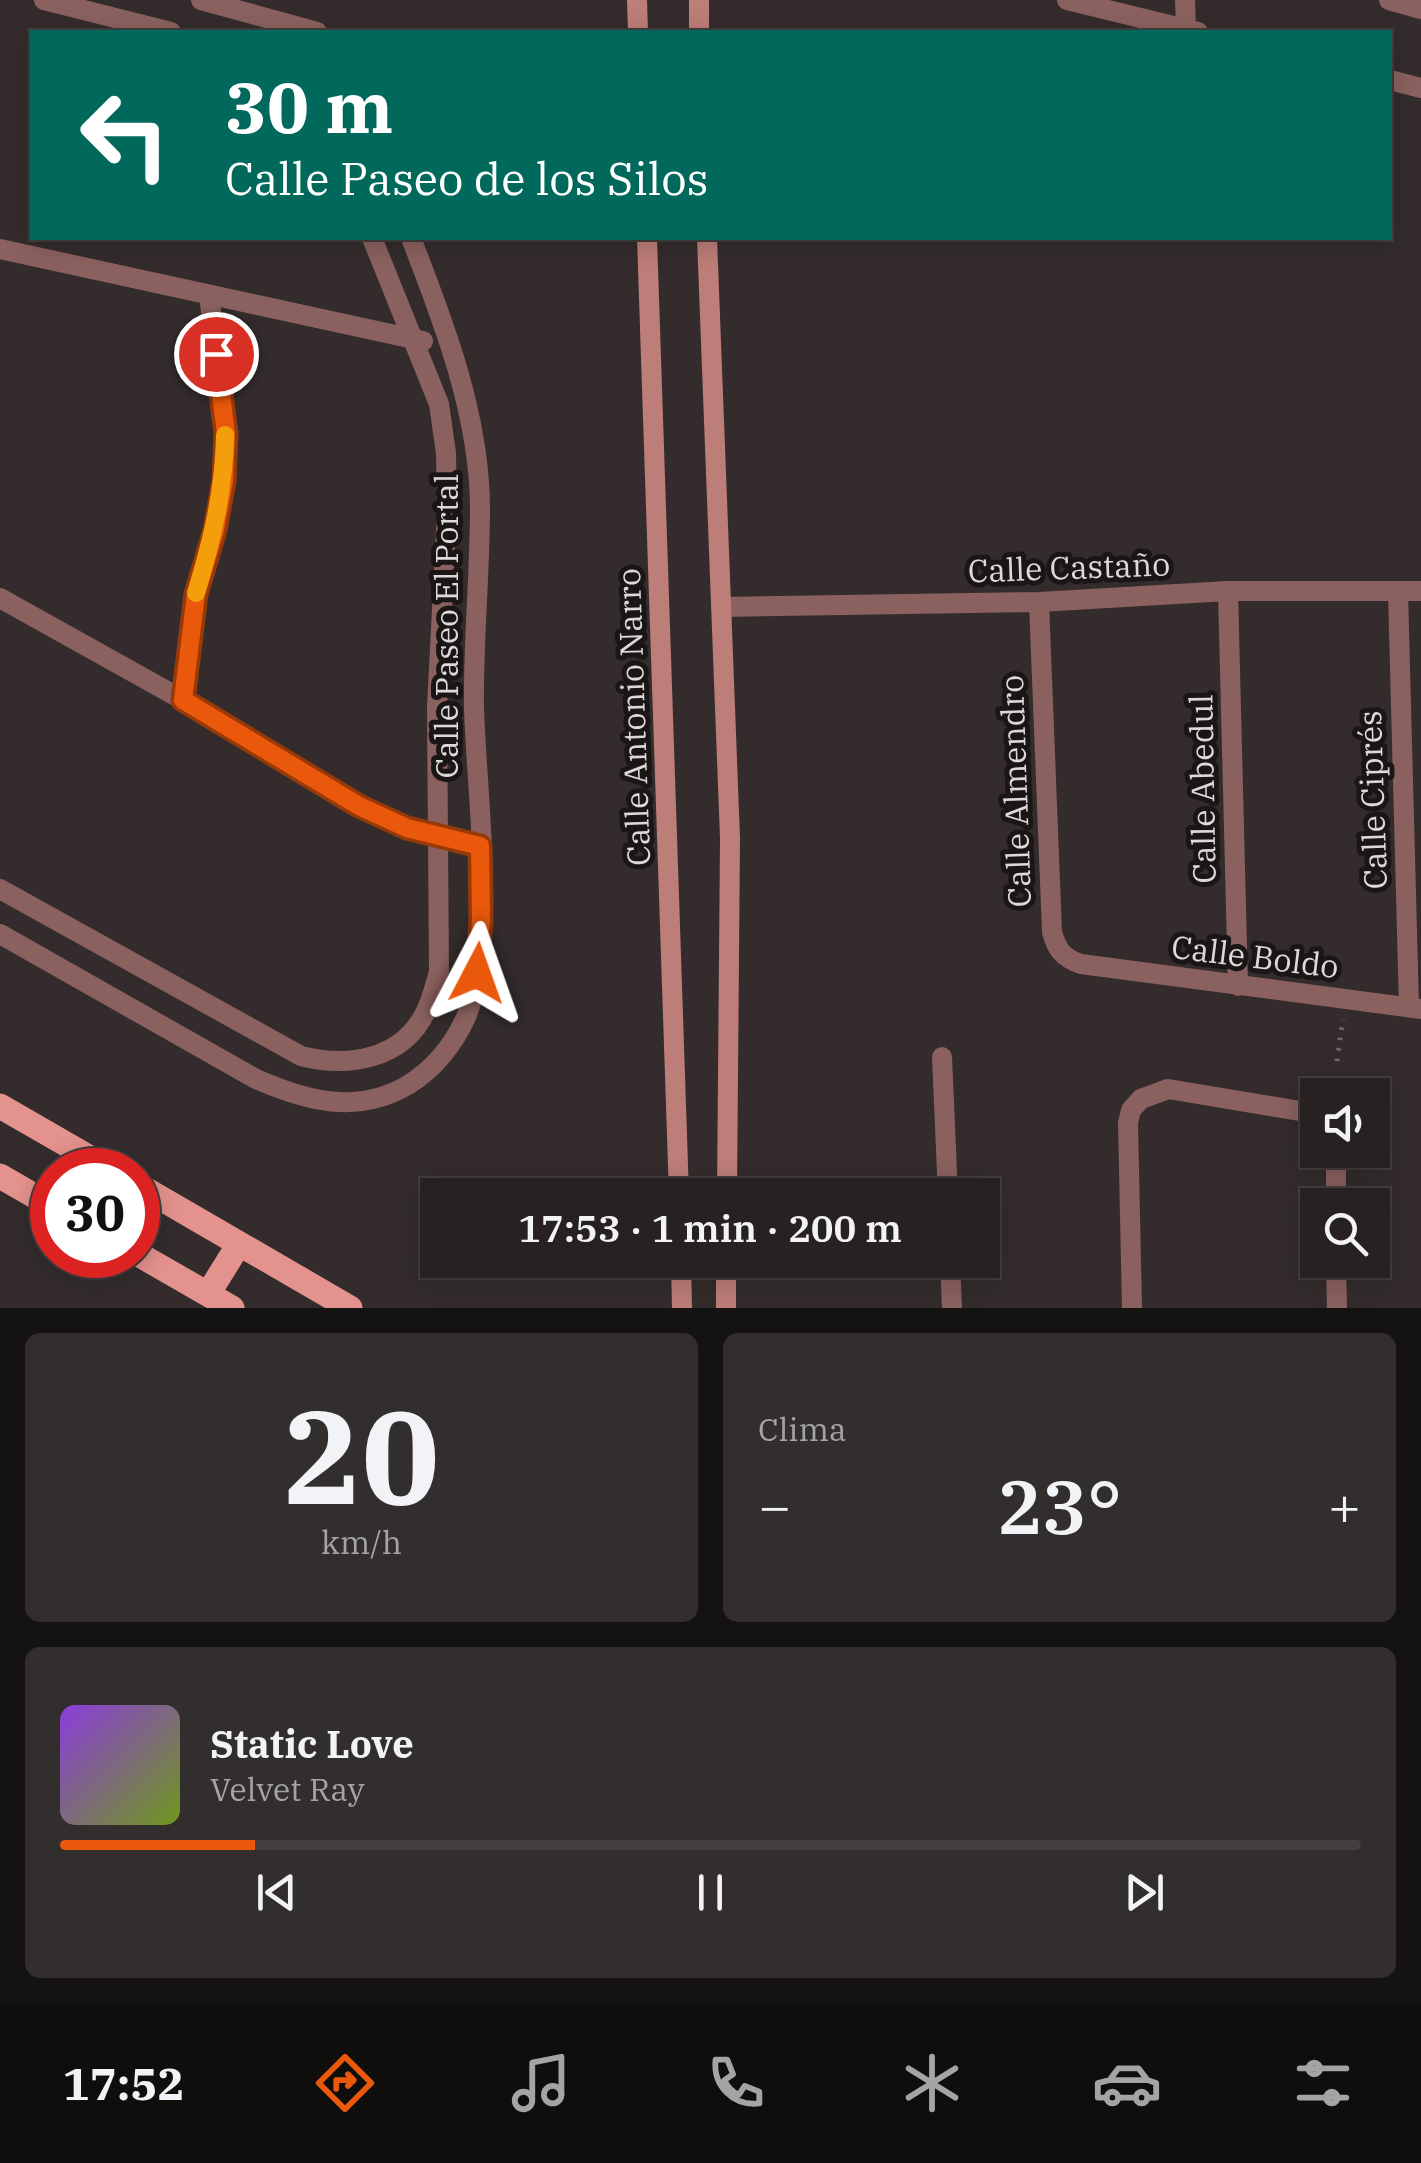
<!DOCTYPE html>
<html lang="es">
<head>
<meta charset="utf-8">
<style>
  body { margin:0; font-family:"IBM Plex Serif",serif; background:#332e2e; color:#f1f3f6; height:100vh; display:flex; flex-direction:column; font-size:38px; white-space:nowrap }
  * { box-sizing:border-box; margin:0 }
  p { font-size:32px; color:#a4a3a5 }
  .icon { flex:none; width:55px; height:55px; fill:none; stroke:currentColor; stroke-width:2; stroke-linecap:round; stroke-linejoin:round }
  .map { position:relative; height:1308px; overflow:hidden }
  .sheet { display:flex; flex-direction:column; gap:25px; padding:25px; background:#151212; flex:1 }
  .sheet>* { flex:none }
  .hud { position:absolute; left:30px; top:30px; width:1362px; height:210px; border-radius:0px; box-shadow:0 5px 25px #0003,0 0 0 2px #433e3f; background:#00695c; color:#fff; overflow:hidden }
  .fabs { position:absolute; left:1300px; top:1078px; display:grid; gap:20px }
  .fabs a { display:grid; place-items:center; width:90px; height:90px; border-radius:0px; background:#272121; box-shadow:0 5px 25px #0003,0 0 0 2px #433e3f; font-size:50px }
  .speed { position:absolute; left:30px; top:1148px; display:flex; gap:20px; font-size:50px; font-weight:700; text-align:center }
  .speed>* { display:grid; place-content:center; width:130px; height:130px; border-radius:50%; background:#272121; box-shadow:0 5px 25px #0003,0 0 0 2px #433e3f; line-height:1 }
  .speed .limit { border:15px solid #d22; background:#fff; color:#111 }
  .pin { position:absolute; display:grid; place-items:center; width:85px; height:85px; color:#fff; margin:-42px; border:5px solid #fff; border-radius:50%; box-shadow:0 2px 10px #0007 }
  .me { position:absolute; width:110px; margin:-55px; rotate:4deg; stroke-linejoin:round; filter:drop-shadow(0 0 8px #0008) }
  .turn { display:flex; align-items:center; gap:35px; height:210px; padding:0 30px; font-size:45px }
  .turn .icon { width:130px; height:130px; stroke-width:2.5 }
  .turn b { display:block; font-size:70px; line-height:85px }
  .big { font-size:75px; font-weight:600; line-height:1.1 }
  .sheet .tile { flex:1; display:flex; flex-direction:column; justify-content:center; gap:15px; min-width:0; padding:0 35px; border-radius:15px; background:#332e2e }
  .sheet .dial { align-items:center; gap:0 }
  .dial b { font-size:130px; line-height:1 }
  .song { display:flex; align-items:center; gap:30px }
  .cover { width:120px; height:120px; border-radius:15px; background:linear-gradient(135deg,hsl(270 70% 55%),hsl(80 70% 35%)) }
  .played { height:10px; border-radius:5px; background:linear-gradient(90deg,#ea580c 15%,#433e3f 15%) }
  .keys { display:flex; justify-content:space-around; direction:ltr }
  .heat { display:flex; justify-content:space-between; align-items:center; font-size:55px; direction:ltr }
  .sheet .tiles { flex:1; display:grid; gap:25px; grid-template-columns:1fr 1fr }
  .tile:last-child { grid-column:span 2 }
  .trip { position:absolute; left:420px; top:1178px; width:580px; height:100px; border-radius:0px; background:#272121; box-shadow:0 5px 25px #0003,0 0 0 2px #433e3f; font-weight:600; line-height:100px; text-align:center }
  .tabs { display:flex; height:160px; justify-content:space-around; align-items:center; background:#100d0d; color:#a4a3a5 }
  .tabs .icon { width:70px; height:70px }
  .tabs .on { color:#ea580c }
  .tabs b { font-size:45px; color:#f1f3f6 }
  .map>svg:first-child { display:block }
</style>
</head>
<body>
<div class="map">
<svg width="1421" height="1308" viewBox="0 0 1421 1308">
  <rect width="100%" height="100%" fill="#342c2c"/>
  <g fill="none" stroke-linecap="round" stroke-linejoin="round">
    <path stroke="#706969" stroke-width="5" stroke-dasharray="2.5 8" stroke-linecap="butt" d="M 1337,1061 L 1343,1019"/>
    <path stroke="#8a615e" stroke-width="20" d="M 44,0 L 171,32
      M 201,0 L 317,32
      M 1067,0 L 1198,32
      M 1185,0 L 1186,29
      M 1389,0 L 1421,9
      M 1390,80 L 1421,88
      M 0,249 L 423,341
      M 1228,591 L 1238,986
      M 1398,592 L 1409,1007
      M 0,598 L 183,700 L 359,805 L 407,827 L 480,846
      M 1039,602 L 1052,932 C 1057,950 1063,958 1081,964 L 1421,1009
      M 721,607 L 1039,602 L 1228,591 L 1421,591
      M 183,700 L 196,595 L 215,530 L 224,481 L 226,434 L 209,295
      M 0,889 L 301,1056 C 347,1068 403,1060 426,1011 C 432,999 435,985 439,972 L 437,707 L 447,512 L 446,453 L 439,404 L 372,238
      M 0,934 L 256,1079 C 306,1101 357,1115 408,1085 C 434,1069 454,1044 466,1017 C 498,941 476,791 474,707 C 473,641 480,575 480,509 C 480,416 444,323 411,238
      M 942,1057 L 948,1195
      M 1336,1150 L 1336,1205
      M 950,1260 L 952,1308
      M 1336,1260 L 1337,1308
      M 1132,1308 L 1128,1123 L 1131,1110 L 1141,1099 L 1168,1089 L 1318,1114"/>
    <path stroke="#bd7d78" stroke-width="20" d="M 637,0 L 638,32
      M 699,0 L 699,32
      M 647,238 L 679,1195
      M 707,238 L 730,838 L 727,1195
      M 681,1260 L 682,1308
      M 726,1308 L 726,1260"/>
    <path stroke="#e4928d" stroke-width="25" d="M 0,1106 L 111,1170
      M 0,1176 L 52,1206
      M 138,1185 L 350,1308
      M 138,1254 L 232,1308
      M 208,1294 L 239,1244"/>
  </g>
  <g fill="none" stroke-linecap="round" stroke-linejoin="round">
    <g stroke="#983908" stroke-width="25">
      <path id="route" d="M 216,354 L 226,434 L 224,481 L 215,530 L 196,594 L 183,700 L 359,806 L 407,828 L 480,846 L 481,920 L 477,973"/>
    </g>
    <use href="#route" stroke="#ea580c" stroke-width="18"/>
    <path stroke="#f59e0b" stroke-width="18" d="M 196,593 C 212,540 224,491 225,435"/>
  </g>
  <g text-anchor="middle" stroke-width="10" stroke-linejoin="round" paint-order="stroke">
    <g font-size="32" fill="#ded8d8" stroke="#191615">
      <text transform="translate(1069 568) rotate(-2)" y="11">Calle Castaño</text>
      <text transform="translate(447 626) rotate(-90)" y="11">Calle Paseo El Portal</text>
      <text transform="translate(634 717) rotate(-92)" y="11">Calle Antonio Narro</text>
      <text transform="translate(1203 789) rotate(-91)" y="11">Calle Abedul</text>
      <text transform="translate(1016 791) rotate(-92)" y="11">Calle Almendro</text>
      <text transform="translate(1373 800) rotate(-92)" y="11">Calle Ciprés</text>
      <text transform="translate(1255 957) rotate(7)" y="11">Calle Boldo</text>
    </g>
  </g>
</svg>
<div class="fabs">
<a><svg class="icon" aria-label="sound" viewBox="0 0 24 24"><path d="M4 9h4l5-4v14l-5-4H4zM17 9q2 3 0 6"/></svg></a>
<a><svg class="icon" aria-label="search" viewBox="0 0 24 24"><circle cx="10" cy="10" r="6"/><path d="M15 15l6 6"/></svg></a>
</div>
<div class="speed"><div class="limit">30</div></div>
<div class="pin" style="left:216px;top:354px;background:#d93025"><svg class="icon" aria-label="arrive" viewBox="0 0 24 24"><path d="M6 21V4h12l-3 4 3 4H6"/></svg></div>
<svg class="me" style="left:477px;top:973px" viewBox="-20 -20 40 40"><path d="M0-17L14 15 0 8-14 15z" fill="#ea580c" stroke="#fff" stroke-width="4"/></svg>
<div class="trip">17:53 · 1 min · 200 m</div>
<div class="hud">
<div class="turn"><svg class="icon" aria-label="left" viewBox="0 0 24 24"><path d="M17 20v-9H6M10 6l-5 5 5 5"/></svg><div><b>30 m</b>Calle Paseo de los Silos</div></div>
</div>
</div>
<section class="sheet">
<div class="tiles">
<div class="tile dial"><b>20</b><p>km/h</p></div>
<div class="tile"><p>Clima</p>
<div class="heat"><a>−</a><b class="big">23°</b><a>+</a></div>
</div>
<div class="tile">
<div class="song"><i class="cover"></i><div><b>Static Love</b><p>Velvet Ray</p></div></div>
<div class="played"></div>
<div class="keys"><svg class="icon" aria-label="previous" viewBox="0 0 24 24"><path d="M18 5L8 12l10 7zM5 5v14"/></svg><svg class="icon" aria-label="pause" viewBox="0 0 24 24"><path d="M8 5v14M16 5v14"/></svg><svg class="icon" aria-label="next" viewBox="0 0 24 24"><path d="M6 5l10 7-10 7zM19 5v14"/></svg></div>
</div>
</div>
</section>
<nav class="tabs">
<b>17:52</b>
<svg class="icon on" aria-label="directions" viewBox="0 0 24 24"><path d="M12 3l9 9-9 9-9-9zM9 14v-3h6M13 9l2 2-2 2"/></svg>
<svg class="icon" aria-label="music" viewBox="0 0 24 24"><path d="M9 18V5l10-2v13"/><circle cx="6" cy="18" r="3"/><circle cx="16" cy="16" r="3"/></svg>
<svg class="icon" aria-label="phone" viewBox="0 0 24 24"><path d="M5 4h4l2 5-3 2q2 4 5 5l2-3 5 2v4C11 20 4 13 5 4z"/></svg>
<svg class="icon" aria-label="climate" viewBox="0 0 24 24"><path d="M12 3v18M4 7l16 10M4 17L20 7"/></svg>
<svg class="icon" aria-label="car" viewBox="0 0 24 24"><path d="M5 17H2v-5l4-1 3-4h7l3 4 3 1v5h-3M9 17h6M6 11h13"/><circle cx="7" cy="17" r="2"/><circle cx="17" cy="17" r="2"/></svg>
<svg class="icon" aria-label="filters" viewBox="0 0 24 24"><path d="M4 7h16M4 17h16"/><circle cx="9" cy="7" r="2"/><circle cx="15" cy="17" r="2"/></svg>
</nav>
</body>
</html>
